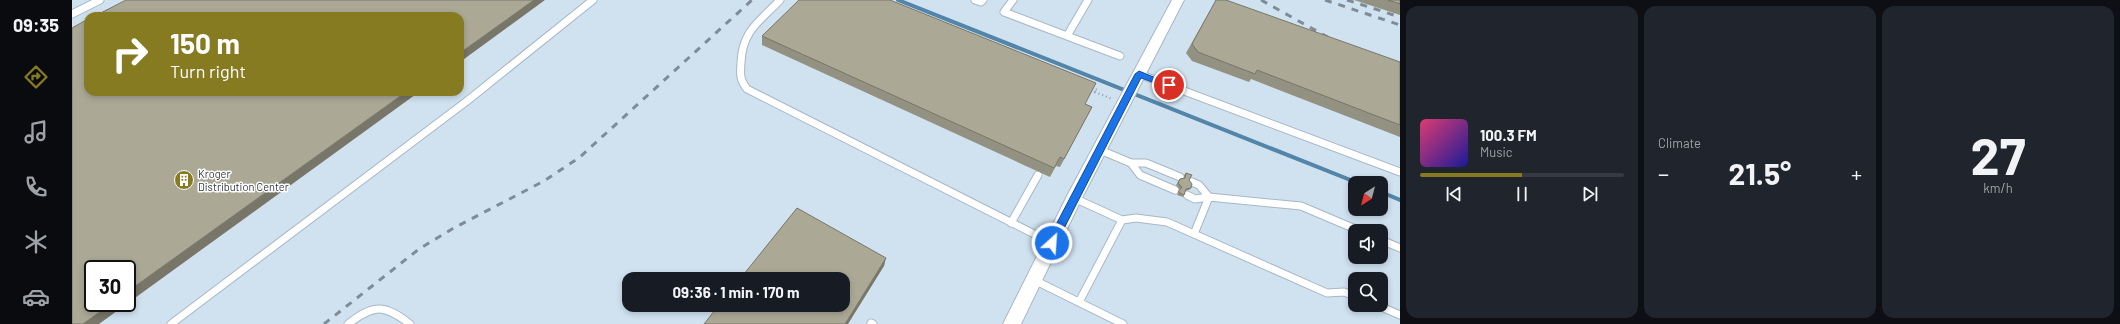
<!DOCTYPE html>
<html lang="en">
<head>
<meta charset="utf-8">
<style>
  body { margin:0; font-family:Barlow,sans-serif; background:#20242c; color:#f1f3f6; height:100vh; display:flex; flex-direction:column; font-size:15px; white-space:nowrap }
  * { box-sizing:border-box; margin:0 }
  p { font-size:13px; color:#9ea1a6 }
  .icon { flex:none; width:22px; height:22px; fill:none; stroke:currentColor; stroke-width:2; stroke-linecap:round; stroke-linejoin:round }
  .map { position:relative; flex:1; overflow:hidden }
  .details { display:flex; flex-direction:column; gap:6px; padding:6px; background:#0d0f14; width:720px }
  .details>* { flex:none }
  .top-card { position:absolute; left:12px; top:12px; width:380px; height:84px; border-radius:12px; box-shadow:0 2px 6px #0003; background:#867b21; color:#fff; overflow:hidden }
  .needle { width:26px; rotate:216deg }
  .tools { position:absolute; left:1276px; top:176px; display:grid; gap:8px }
  .tools a { display:grid; place-items:center; width:40px; height:40px; border-radius:8px; background:#171b24; box-shadow:0 2px 6px #0003; font-size:20px }
  .speed { position:absolute; left:12px; top:260px; display:flex; gap:8px; font-size:20px; font-weight:700; text-align:center }
  .speed>* { display:grid; place-content:center; width:52px; height:52px; border-radius:50%; background:#171b24; box-shadow:0 2px 6px #0003; line-height:1 }
  .speed .limit { border:2px solid #111; border-radius:6px; background:#fff; color:#111 }
  .pin { position:absolute; display:grid; place-items:center; width:34px; height:34px; color:#fff; margin:-17px; border:2px solid #fff; border-radius:50%; box-shadow:0 1px 4px #0007 }
  .me { position:absolute; width:44px; margin:-22px; rotate:26deg; stroke-linejoin:round; filter:drop-shadow(0 0 3px #0008) }
  .turn { display:flex; align-items:center; gap:14px; height:84px; padding:0 20px; font-size:18px }
  .turn .icon { width:52px; height:52px; stroke-width:2.5 }
  .turn b { display:block; font-size:28px; line-height:34px }
  .big { font-size:30px; font-weight:700; line-height:1.1 }
  .details .widget { flex:1; display:flex; flex-direction:column; justify-content:center; gap:6px; min-width:0; padding:0 14px; border-radius:12px; background:#20242c }
  .details .dial { align-items:center; gap:0 }
  .dial b { font-size:52px; line-height:1 }
  .song { display:flex; align-items:center; gap:12px }
  .cover { width:48px; height:48px; border-radius:6px; background:linear-gradient(135deg,hsl(340 70% 55%),hsl(240 70% 35%)) }
  .played { height:4px; border-radius:2px; background:linear-gradient(90deg,#867b21 50%,#363941 50%) }
  .keys { display:flex; justify-content:space-around; direction:ltr }
  .heat { display:flex; justify-content:space-between; align-items:center; font-size:22px; direction:ltr }
  .details .tiles { flex:1; display:grid; gap:6px; grid-template-columns:repeat(3,1fr) }
  .trip { position:absolute; left:550px; top:272px; width:228px; height:40px; border-radius:12px; background:#171b24; box-shadow:0 2px 6px #0003; font-weight:700; line-height:40px; text-align:center }
  main { display:flex; flex:1; min-height:0 }
  .tab-bar { display:flex; flex-direction:column; width:72px; justify-content:space-around; align-items:center; background:#090b0e; color:#9ea1a6 }
  .tab-bar .icon { width:28px; height:28px }
  .tab-bar .current { color:#867b21 }
  .tab-bar b { font-size:18px; color:#f1f3f6 }
  .map>svg:first-child { display:block }
</style>
</head>
<body>
<main>
<nav class="tab-bar">
<b>09:35</b>
<svg class="icon current" aria-label="directions" viewBox="0 0 24 24"><path d="M12 3l9 9-9 9-9-9zM9 14v-3h6M13 9l2 2-2 2"/></svg>
<svg class="icon" aria-label="music" viewBox="0 0 24 24"><path d="M9 18V5l10-2v13"/><circle cx="6" cy="18" r="3"/><circle cx="16" cy="16" r="3"/></svg>
<svg class="icon" aria-label="phone" viewBox="0 0 24 24"><path d="M5 4h4l2 5-3 2q2 4 5 5l2-3 5 2v4C11 20 4 13 5 4z"/></svg>
<svg class="icon" aria-label="climate" viewBox="0 0 24 24"><path d="M12 3v18M4 7l16 10M4 17L20 7"/></svg>
<svg class="icon" aria-label="car" viewBox="0 0 24 24"><path d="M5 17H2v-5l4-1 3-4h7l3 4 3 1v5h-3M9 17h6M6 11h13"/><circle cx="7" cy="17" r="2"/><circle cx="17" cy="17" r="2"/></svg>
</nav>
<div class="map">
<svg width="1328" height="324" viewBox="0 0 1328 324">
  <rect width="100%" height="100%" fill="#d0e2f0"/>
  <g fill="none" stroke-linecap="round" stroke-linejoin="round">
    <path stroke="#5385a9" stroke-width="4" d="M 826,0 L 1286,183
      M 1309,192 L 1328,200"/>
    <g stroke="#a6b7c5" stroke-width="9">
      <path id="service" d="M 708,0 C 687,22 670,31 669,63 C 668,75 668,80 675,89 L 980,243
        M 903,0 L 909,2 L 911,0
        M 941,0 L 932,12 L 995,36 L 1016,0
        M 0,14 L 28,0
        M 995,36 L 1048,56
        M 1067,74 L 1328,172
        M 1028,150 L 1059,163 L 1074,163 L 1108,177
        M 1059,163 L 1068,175 L 1103,190
        M 1120,182 L 1127,185 L 1137,197
        M 1115,195 L 1123,199 L 1137,197 L 1229,206 L 1288,231
        M 1002,198 L 1050,220
        M 939,223 L 966,175
        M 1122,234 L 1137,197
        M 1309,240 L 1328,248
        M 962,280 L 1051,324
        M 1007,302 L 1050,220 L 1064,218 L 1095,222 L 1255,293 L 1272,292 L 1283,296
        M 1305,305 L 1328,315
        M 799,323 L 801,324
        M 99,324 L 395,101 L 521,0
        M 276,324 C 302,304 312,304 338,324"/>
    </g>
    <g stroke="#a6b7c5" stroke-width="2">
      <path id="minor" d="M 1100,0 L 1112,0 L 1010,198 L 949,324 L 931,324 L 996,194 Z"/>
    </g>
    <path stroke="#96a4af" stroke-width="2.5" stroke-dasharray="1 3" stroke-linecap="butt" d="M 1020,88 L 1025,90 L 1023,92 L 1040,99"/>
    <use href="#service" stroke="#fff" stroke-width="7"/>
    <use href="#minor" fill="#fff" fill-rule="evenodd"/>
    <path stroke="#7f8c96" stroke-width="3" stroke-dasharray="7 7" stroke-linecap="butt" d="M 1189,0 L 1259,39
      M 1253,0 L 1328,25
      M 1275,0 L 1328,17
      M 252,324 L 347,249 L 380,229 L 472,181 L 508,157 L 680,0"/>
  </g>
  <path fill="#939181" d="M 1144,0 L 1328,62 L 1328,137 L 1179,79 L 1177,82 L 1120,61 L 1114,53 Z
    M 1282,0 L 1328,0 L 1328,15 Z
    M 690,36 L 1013,104 L 1020,107 L 988,167 L 984,166 L 978,177 L 690,45 Z
    M 1114,173 L 1119,188 L 1117,190 L 1113,191 L 1112,195 L 1111,197 L 1105,195 L 1108,190 L 1104,185 L 1108,179 L 1112,178 L 1112,175 Z"/>
  <path fill="#787669" d="M 462,0 L 473,0 L 388,62 L 388,53 Z
    M 334,92 L 347,92 L 27,324 L 11,324 L 40,303 L 55,303 L 55,292 Z
    M 814,258 L 812,266 L 776,324 L 773,324 Z"/>
  <path fill="#aba996" stroke="#787669" d="M 54,0 L 462,0 L 388,53 L 388,16 L 23,16 Z
    M 727,0 L 818,0 L 1024,83 L 1013,104 L 1020,107 L 992,159 L 988,157 L 982,168 L 690,36 Z
    M 1144,0 L 1154,0 L 1328,62 L 1328,125 L 1185,70 L 1183,74 L 1126,52 L 1120,44 Z
    M 1316,0 L 1328,0 L 1328,4 Z
    M 16,19 L 16,92 L 334,92 L 55,292 L 55,269 L 21,269 L 21,303 L 40,303 L 11,324 L 0,324 L 0,28 Z
    M 1114,173 L 1120,175 L 1117,180 L 1120,184 L 1119,188 L 1114,189 L 1112,195 L 1106,192 L 1110,187 L 1106,183 L 1108,179 L 1113,178 Z
    M 725,208 L 814,258 L 773,324 L 632,324 L 647,305 L 771,305 L 771,279 L 668,279 Z"/>
  <path fill="#1a73e8" stroke="#114b97" d="M 1067,71 L 1101,85 L 1097,88 L 1069,78 L 983,246 L 976,246 L 976,240 L 1063,74 Z"/>
  <defs>
    <g id="building-disc" transform="scale(1)"><circle r="9.5" fill="#867b21" stroke="#fff"/><path d="M-4-6H4V6H1V3H-1V6H-4ZM-2.5-4.3h1.7v1.8h-1.7ZM.8-4.3h1.7v1.8H.8ZM-2.5-1h1.7V.8h-1.7ZM.8-1h1.7V.8H.8Z" fill="#fff"/></g>
  </defs>
  <g fill-rule="evenodd">
    <use href="#building-disc" x="112" y="180"/>
  </g>
  <g text-anchor="middle" stroke-width="3" stroke-linejoin="round" paint-order="stroke">
    <g font-size="11" fill="#32393f" stroke="#fff" text-anchor="start">
      <text x="126" y="178">Kroger<tspan x="126" dy="13">Distribution Center</tspan></text>
    </g>
  </g>
</svg>
<div class="tools">
<a><svg class="needle" viewBox="-14 -14 28 28"><path d="M0-13l5 13h-10z" fill="#e53935"/><path d="M0 13l5-13h-10z" fill="#9ea1a6"/></svg></a>
<a><svg class="icon" aria-label="sound" viewBox="0 0 24 24"><path d="M4 9h4l5-4v14l-5-4H4zM17 9q2 3 0 6"/></svg></a>
<a><svg class="icon" aria-label="search" viewBox="0 0 24 24"><circle cx="10" cy="10" r="6"/><path d="M15 15l6 6"/></svg></a>
</div>
<div class="speed"><div class="limit">30</div></div>
<div class="pin" style="left:1097px;top:85px;background:#d93025"><svg class="icon" aria-label="arrive" viewBox="0 0 24 24"><path d="M6 21V4h12l-3 4 3 4H6"/></svg></div>
<svg class="me" style="left:980px;top:243px" viewBox="-20 -20 40 40"><circle r="17" fill="#1a73e8" stroke="#fff" stroke-width="3"/><path d="M0-11L8 9 0 5-8 9z" fill="#fff"/></svg>
<div class="trip">09:36 · 1 min · 170 m</div>
<div class="top-card">
<div class="turn"><svg class="icon" aria-label="right" viewBox="0 0 24 24"><path d="M7 20v-9h11M14 6l5 5-5 5"/></svg><div><b>150 m</b>Turn right</div></div>
</div>
</div>
<section class="details">
<div class="tiles">
<div class="widget">
<div class="song"><i class="cover"></i><div><b>100.3 FM</b><p>Music</p></div></div>
<div class="played"></div>
<div class="keys"><svg class="icon" aria-label="previous" viewBox="0 0 24 24"><path d="M18 5L8 12l10 7zM5 5v14"/></svg><svg class="icon" aria-label="pause" viewBox="0 0 24 24"><path d="M8 5v14M16 5v14"/></svg><svg class="icon" aria-label="next" viewBox="0 0 24 24"><path d="M6 5l10 7-10 7zM19 5v14"/></svg></div>
</div>
<div class="widget"><p>Climate</p>
<div class="heat"><a>−</a><b class="big">21.5°</b><a>+</a></div>
</div>
<div class="widget dial"><b>27</b><p>km/h</p></div>
</div>
</section>
</main>
</body>
</html>
